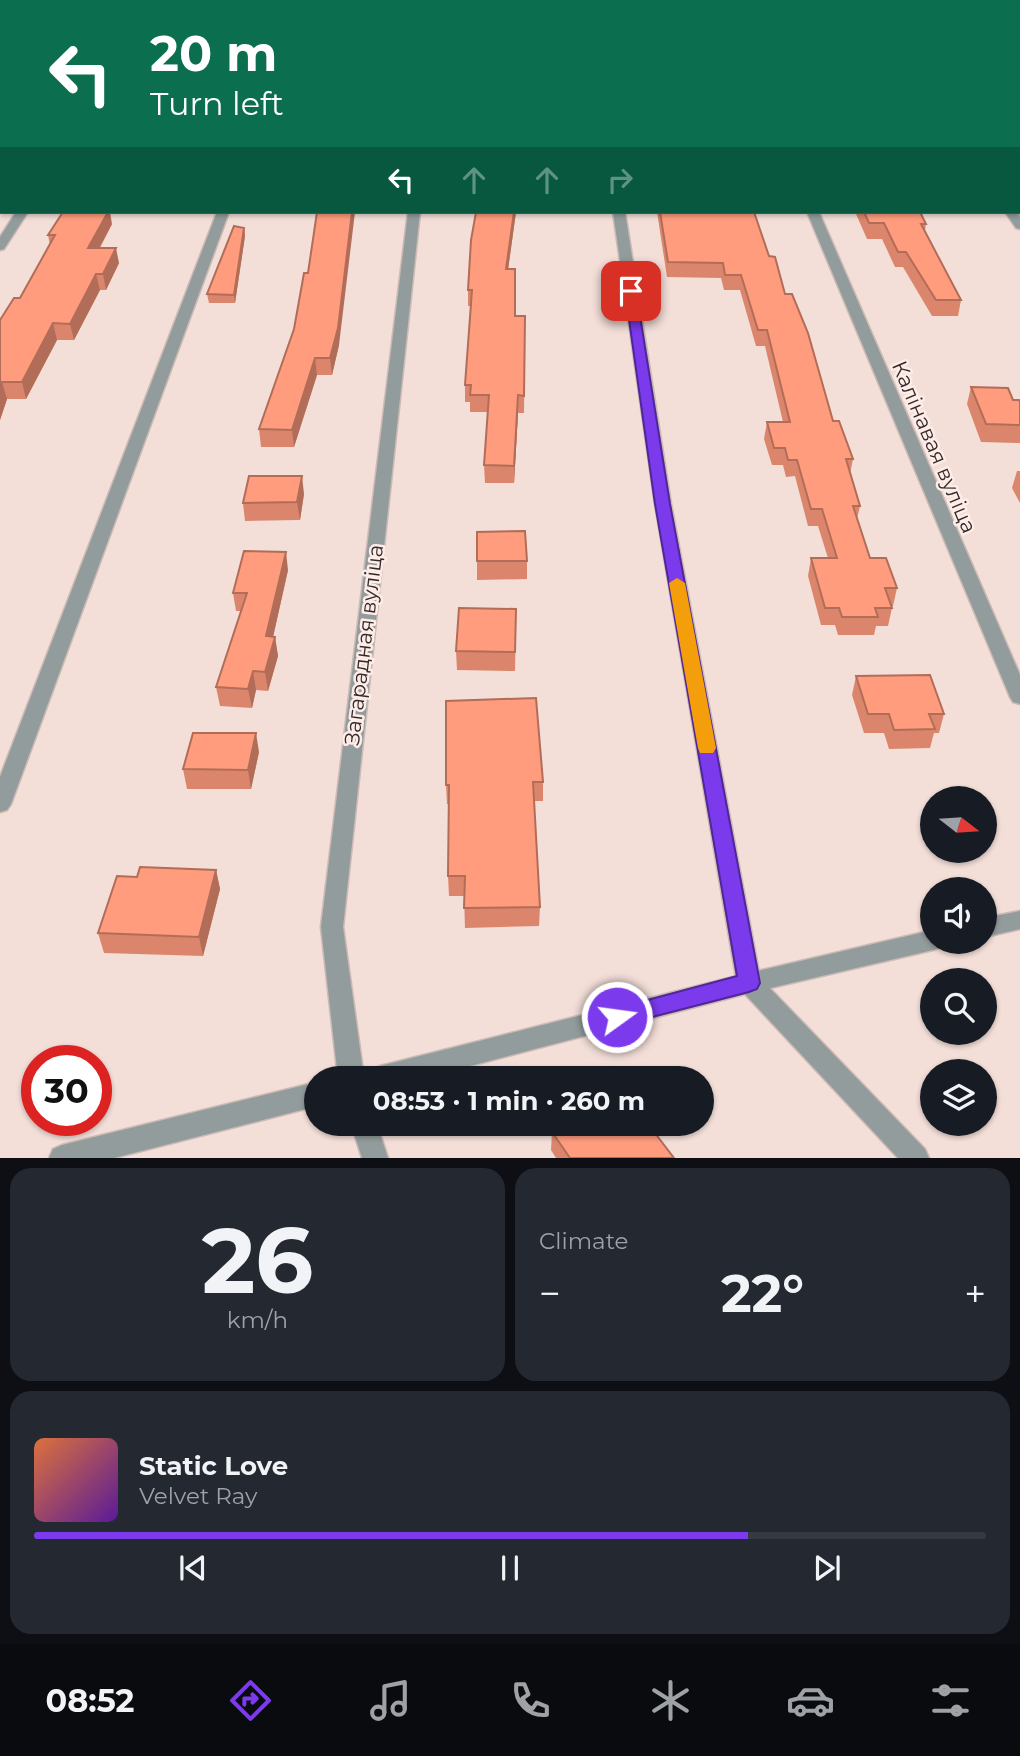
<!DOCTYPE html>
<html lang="en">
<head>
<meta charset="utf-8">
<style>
  body { margin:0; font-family:Montserrat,sans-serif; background:#242831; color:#f1f3f6; height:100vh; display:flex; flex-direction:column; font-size:26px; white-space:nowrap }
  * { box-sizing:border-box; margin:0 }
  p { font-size:23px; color:#9ea1a6 }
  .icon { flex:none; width:38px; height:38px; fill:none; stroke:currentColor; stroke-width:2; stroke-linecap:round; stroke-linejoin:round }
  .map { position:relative; height:1158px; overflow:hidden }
  .details { display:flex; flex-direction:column; gap:10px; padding:10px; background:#0d0f14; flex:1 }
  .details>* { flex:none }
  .hud { position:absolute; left:0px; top:0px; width:1020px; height:214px; box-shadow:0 2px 5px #0004; background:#0b6e4f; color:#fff; overflow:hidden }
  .needle { width:46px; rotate:107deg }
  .buttons { position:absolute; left:920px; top:786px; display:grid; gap:14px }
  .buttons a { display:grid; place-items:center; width:77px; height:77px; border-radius:50%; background:#171b24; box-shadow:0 2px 5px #0004; font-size:35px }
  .speed { position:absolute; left:21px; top:1045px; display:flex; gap:14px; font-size:35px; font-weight:700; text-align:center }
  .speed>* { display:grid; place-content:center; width:91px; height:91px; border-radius:50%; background:#171b24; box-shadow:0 2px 5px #0004; line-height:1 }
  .speed .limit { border:10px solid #d22; background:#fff; color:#111 }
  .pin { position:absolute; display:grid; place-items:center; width:60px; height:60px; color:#fff; margin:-30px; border-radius:14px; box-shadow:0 4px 10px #0006 }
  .me { position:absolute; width:77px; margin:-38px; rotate:76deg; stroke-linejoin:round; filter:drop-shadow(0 0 5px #0008) }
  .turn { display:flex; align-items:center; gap:24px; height:147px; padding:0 35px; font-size:32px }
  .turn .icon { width:91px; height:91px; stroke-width:2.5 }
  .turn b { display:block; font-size:49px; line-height:60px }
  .lanes { display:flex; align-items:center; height:66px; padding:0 35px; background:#0003; justify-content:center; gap:35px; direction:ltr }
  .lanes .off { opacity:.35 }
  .big { font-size:52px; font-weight:700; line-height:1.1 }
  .details .widget { flex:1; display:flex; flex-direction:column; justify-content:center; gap:10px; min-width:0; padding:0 24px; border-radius:21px; background:#242831 }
  .details .dial { align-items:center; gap:0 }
  .dial b { font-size:91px; line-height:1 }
  .song { display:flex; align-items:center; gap:21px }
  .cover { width:84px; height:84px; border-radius:10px; background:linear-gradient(135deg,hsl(20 70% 55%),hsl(270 70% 35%)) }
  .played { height:7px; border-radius:4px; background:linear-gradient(90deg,#7c3aed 75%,#363941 75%) }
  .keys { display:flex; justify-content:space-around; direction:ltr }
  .heat { display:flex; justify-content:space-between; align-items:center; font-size:38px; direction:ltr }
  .details .tiles { flex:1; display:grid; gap:10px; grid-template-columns:1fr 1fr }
  .widget:last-child { grid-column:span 2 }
  .trip { position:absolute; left:304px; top:1066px; width:410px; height:70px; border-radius:35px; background:#171b24; box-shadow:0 2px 5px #0004; font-weight:700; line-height:70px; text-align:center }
  .menu { display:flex; height:112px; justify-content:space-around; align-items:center; background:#090b0e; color:#9ea1a6 }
  .menu .icon { width:49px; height:49px }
  .menu .selected { color:#7c3aed }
  .menu b { font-size:32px; color:#f1f3f6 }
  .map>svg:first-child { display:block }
</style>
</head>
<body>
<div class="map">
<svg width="1020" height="1158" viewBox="0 0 1020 1158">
  <rect width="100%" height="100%" fill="#f3ded8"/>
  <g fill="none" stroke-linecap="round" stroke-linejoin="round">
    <g stroke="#ccbab5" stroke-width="3">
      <path id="lane" d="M 19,0 L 28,0 L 18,2 Z
        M 2,17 L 2,23 L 0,24 L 0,18 Z
        M 1018,72 L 1020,72 L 1020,78 L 1018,78 Z
        M 217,212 L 229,212 L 11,804 L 7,810 L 0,812 L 0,777 Z
        M 613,212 L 625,212 L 671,504 L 760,978 L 925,1149 L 929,1158 L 898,1158 L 741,990 L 737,983 L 655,504 Z
        M 1005,212 L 1017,212 L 1020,216 L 1020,229 L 1016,228 Z"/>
    </g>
    <g stroke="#ccbab5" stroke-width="3">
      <path id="street" d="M 151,0 L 160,0 L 150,2 Z
        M 475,0 L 483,0 L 474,2 Z
        M 1018,24 L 1020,24 L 1020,30 L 1018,30 Z
        M 1018,133 L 1020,133 L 1020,139 L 1018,139 Z
        M 16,212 L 28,212 L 4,249 L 0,250 L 0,237 Z
        M 408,212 L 420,212 L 343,927 L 364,1078 L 338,1078 L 321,927 Z
        M 807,212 L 819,212 L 1020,675 L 1020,704 L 1013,702 L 1010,697 Z
        M 1020,911 L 1020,929 L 985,937 L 985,918 Z
        M 933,930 L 933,942 L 944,942 L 941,947 L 933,950 L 749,993 L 424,1078 L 367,1078 L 371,1070 L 380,1066 L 749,973 Z
        M 317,1082 L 317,1106 L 114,1158 L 49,1158 L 53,1149 L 62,1145 Z
        M 351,1124 L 377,1124 L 388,1158 L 362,1158 Z"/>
    </g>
    <use href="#lane" fill="#939c9c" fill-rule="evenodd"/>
    <use href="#street" fill="#939c9c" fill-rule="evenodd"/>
  </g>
  <path fill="#db866c" d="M 0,31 L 2,31 L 2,82 L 0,82 Z
    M 1020,78 L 1020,109 L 1019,109 Z
    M 2,83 L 2,119 L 1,119 L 0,115 L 0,85 Z
    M 469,212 L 516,212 L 508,269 L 515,316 L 525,316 L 524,413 L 518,413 L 514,483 L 485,483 L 484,465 L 488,412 L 470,412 L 470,402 L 465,402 L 465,385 L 471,306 L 468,306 L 468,290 L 476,213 L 469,213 Z
    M 657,212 L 754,212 L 769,256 L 785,294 L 833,421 L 853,459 L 850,474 L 860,506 L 857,519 L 870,558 L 897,588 L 893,606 L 891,606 L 892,608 L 888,626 L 876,626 L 874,635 L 838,635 L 835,625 L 821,625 L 808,576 L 811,558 L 828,558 L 818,526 L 808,526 L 795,476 L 786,477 L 783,465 L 772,465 L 764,439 L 767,422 L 783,422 L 765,346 L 756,346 L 740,290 L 724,290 L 721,278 L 667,277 Z
    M 856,212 L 920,212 L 926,224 L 925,231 L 961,300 L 958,316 L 932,316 L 903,267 L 895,267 L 882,239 L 867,239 L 856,214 Z
    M 112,224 L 100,248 L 119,263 L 106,290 L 100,290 L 74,340 L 57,340 L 26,399 L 7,399 L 0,420 L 0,320 L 20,298 L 50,245 L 48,235 Z
    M 244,228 L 245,236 L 235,303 L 209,303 L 207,294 Z
    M 308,273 L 339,345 L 332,375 L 317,375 L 294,447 L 261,447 L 259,429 L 294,329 Z
    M 971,387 L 1013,400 L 1020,425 L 1020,443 L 981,442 L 967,404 Z
    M 1017,471 L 1020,471 L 1020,503 L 1012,488 Z
    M 304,494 L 300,520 L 245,521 L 243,503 Z
    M 477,532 L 527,561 L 527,579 L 477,580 Z
    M 288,570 L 273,637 L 275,637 L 278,656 L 268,691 L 256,690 L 252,708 L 220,706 L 216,687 L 241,611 L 236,611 L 233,593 Z
    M 516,609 L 515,671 L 457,670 L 456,651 Z
    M 856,676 L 944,714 L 939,733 L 934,733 L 930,748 L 889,749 L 884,733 L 864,733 L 852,695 Z
    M 259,752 L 251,789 L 187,789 L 183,769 Z
    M 543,782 L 543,801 L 534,801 L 540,907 L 539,926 L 465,928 L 464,896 L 449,896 L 448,876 L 449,804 L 447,804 L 446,785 Z
    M 216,870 L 220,889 L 203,956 L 104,953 L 98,933 L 137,877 Z
    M 552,1132 L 674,1158 L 556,1158 L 551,1150 Z"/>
  <path fill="#b26d58" d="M 108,212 L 110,212 L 112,224 L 91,263 L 88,248 Z
    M 352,212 L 355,212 L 339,345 L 332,375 L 330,358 Z
    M 514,212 L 516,212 L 506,285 L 506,269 Z
    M 244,228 L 245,236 L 235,303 L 234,295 Z
    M 116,248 L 119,263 L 106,290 L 103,274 Z
    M 96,274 L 100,290 L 74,340 L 70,324 Z
    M 53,323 L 57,340 L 26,399 L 22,382 Z
    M 315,358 L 317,375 L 294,447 L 292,430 Z
    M 2,382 L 7,399 L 0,420 L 0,388 Z
    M 518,395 L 518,413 L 514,483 L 514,466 Z
    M 302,476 L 304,494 L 300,520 L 297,502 Z
    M 286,552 L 288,570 L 269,655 L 266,636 Z
    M 275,637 L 278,656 L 268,691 L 265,672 Z
    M 253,671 L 256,690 L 252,708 L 248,689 Z
    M 256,733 L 259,752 L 251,789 L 248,770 Z
    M 216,870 L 220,889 L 203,956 L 199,937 Z"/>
  <path fill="#ff9c7e" stroke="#b26d58" stroke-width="2" d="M 526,0 L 794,0 L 793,2 L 524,2 Z
    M 856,0 L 996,0 L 995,2 L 855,2 Z
    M 0,31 L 2,31 L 2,70 L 0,70 Z
    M 2,83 L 2,96 L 0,96 L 0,85 Z
    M 63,212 L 108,212 L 88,248 L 116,248 L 103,274 L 96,274 L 70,324 L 53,323 L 22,382 L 2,382 L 0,388 L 0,320 L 14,298 L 20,298 L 55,235 L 48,235 Z
    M 317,212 L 352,212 L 338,328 L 330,358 L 315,358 L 292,430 L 259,429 L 294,329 L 304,273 L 308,273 Z
    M 476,212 L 514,212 L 506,269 L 515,269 L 515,316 L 525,316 L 524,396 L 518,395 L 514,466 L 484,465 L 489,395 L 470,395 L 471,385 L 465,385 L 472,290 L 468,290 L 471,240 Z
    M 660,212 L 754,212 L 769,256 L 775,257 L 785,294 L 792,294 L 808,333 L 833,421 L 839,421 L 853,459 L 846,459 L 860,506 L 853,506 L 870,558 L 886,558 L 897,588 L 885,588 L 892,608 L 875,608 L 878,617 L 842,617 L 839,608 L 825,608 L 811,558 L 837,558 L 822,509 L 811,509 L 797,460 L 788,460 L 785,448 L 774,448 L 767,422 L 790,422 L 767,330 L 758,330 L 741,275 L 725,275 L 723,263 L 668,262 Z
    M 864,212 L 920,212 L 926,224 L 921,224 L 961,300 L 936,300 L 906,252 L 898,252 L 884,223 L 869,223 Z
    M 234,226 L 244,228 L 234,295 L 207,294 Z
    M 971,387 L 1008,388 L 1013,400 L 1019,400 L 1020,402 L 1020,425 L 986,424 Z
    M 249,476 L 302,476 L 297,502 L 243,503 Z
    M 525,531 L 527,561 L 477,561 L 477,532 Z
    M 244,551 L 286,552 L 266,636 L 275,637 L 265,672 L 253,671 L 248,689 L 216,687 L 247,593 L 233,593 Z
    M 459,608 L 516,609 L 515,652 L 456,651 Z
    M 930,675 L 944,714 L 929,714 L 935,729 L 894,730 L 889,714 L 868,714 L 856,676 Z
    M 536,698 L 543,782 L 533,782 L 540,907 L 464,908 L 465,876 L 448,876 L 449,785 L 446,785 L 446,701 Z
    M 193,733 L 256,733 L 248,770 L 183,769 Z
    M 140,867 L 216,870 L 199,937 L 98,933 L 117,876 L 137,877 Z
    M 565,1124 L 648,1124 L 674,1158 L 570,1158 L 552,1132 Z"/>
  <path fill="#7c3aed" stroke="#51269a" stroke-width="2" d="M 631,288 L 636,291 L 670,504 L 760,983 L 757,989 L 749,992 L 617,1026 L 610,1023 L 606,1017 L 610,1010 L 737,976 L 655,504 L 625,291 Z"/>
  <path fill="#f59e0b" d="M 677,578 L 685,583 L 716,748 L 713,753 L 700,753 L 698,748 L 669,583 Z"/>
  <g text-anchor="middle" stroke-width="5" stroke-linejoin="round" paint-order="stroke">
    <g font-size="21" fill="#322a28" stroke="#fdece7">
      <text transform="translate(934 447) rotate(67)" y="7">Калінавая вуліца</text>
      <text transform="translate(364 645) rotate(-83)" y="7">Загарадная вуліца</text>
    </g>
  </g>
</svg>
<div class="buttons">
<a><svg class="needle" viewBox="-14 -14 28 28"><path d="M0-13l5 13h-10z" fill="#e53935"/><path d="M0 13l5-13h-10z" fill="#9ea1a6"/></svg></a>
<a><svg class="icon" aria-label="sound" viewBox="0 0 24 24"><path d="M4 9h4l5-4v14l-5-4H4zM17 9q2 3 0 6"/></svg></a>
<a><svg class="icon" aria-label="search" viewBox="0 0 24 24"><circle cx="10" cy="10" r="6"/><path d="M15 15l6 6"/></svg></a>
<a><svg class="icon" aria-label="layers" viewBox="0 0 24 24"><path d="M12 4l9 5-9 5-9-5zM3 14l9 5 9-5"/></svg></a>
</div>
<div class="speed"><div class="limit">30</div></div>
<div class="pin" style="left:631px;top:291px;background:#d93025"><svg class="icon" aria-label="arrive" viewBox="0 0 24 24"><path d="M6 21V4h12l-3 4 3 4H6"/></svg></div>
<svg class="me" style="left:617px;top:1017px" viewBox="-20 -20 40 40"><circle r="17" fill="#7c3aed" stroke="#fff" stroke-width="3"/><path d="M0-11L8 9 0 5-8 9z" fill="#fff"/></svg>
<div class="trip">08:53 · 1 min · 260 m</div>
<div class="hud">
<div class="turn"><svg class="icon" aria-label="left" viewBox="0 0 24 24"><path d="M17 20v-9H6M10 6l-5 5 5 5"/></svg><div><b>20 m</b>Turn left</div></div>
<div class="lanes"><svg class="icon" aria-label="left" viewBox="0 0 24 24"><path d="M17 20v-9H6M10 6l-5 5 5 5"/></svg><svg class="icon off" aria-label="ahead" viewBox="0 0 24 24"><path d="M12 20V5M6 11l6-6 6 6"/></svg><svg class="icon off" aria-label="ahead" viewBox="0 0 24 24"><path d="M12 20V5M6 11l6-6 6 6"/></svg><svg class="icon off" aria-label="right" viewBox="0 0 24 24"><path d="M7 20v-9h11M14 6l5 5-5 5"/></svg></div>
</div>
</div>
<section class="details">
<div class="tiles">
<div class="widget dial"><b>26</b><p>km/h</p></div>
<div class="widget"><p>Climate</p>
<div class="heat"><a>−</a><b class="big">22°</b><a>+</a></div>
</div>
<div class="widget">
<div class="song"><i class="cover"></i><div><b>Static Love</b><p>Velvet Ray</p></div></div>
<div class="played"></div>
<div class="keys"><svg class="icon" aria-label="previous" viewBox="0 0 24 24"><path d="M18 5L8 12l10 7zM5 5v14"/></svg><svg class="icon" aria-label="pause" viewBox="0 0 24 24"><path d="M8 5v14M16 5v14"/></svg><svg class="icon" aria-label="next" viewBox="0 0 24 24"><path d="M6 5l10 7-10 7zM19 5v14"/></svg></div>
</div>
</div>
</section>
<nav class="menu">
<b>08:52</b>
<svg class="icon selected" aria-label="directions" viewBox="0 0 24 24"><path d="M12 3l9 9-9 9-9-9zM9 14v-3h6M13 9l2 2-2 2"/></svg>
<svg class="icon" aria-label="music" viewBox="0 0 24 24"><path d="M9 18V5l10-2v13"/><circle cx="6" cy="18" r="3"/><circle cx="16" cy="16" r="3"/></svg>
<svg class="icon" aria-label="phone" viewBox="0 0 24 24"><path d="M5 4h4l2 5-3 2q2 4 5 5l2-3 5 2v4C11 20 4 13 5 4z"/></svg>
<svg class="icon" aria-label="climate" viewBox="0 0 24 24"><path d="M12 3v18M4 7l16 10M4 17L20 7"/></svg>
<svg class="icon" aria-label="car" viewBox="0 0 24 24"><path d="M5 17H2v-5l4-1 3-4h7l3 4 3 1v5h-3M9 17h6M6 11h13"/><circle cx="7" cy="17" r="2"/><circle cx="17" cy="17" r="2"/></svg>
<svg class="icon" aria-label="filters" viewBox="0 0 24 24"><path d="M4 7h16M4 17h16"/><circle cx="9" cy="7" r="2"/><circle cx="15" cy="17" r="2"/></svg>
</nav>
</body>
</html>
